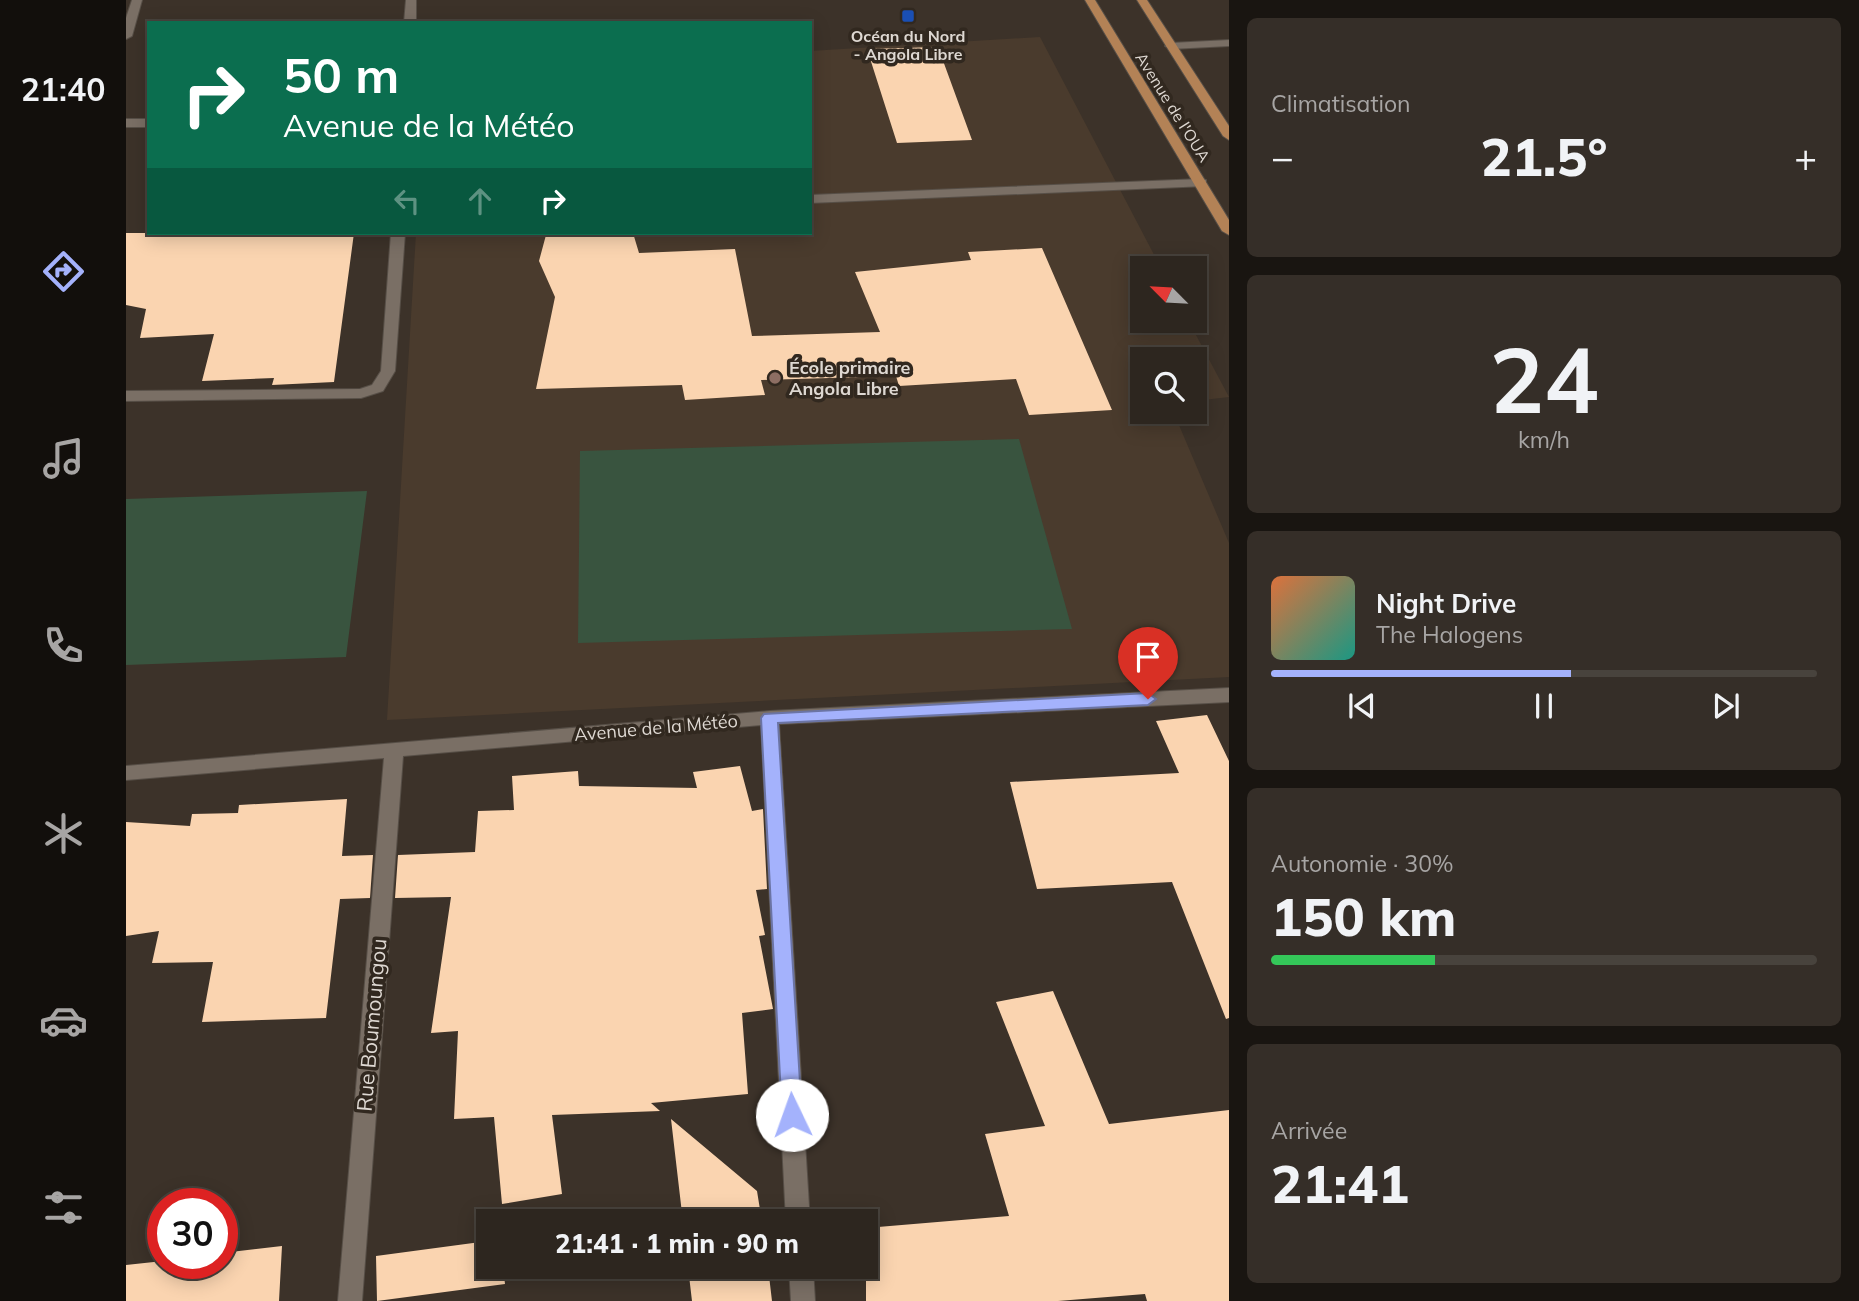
<!DOCTYPE html>
<html lang="fr">
<head>
<meta charset="utf-8">
<style>
  body { margin:0; font-family:Mulish,sans-serif; background:#352e28; color:#f1f3f6; height:100vh; display:flex; flex-direction:column; font-size:26px; white-space:nowrap }
  * { box-sizing:border-box; margin:0 }
  p { font-size:23px; color:#a7a5a4 }
  .icon { flex:none; width:38px; height:38px; fill:none; stroke:currentColor; stroke-width:2; stroke-linecap:round; stroke-linejoin:round }
  .map { position:relative; flex:1; overflow:hidden }
  .details { display:flex; flex-direction:column; gap:18px; padding:18px; background:#191511; width:630px }
  .details>* { flex:none }
  .top-card { position:absolute; left:21px; top:21px; width:665px; height:214px; border-radius:0px; box-shadow:0 4px 18px #0003,0 0 0 2px #48433d; background:#0b6e4f; color:#fff; overflow:hidden }
  .needle { width:46px; rotate:294deg }
  .buttons { position:absolute; left:1004px; top:256px; display:grid; gap:14px }
  .buttons a { display:grid; place-items:center; width:77px; height:77px; border-radius:0px; background:#2d261f; box-shadow:0 4px 18px #0003,0 0 0 2px #48433d; font-size:35px }
  .speed { position:absolute; left:21px; top:1188px; display:flex; gap:14px; font-size:35px; font-weight:700; text-align:center }
  .speed>* { display:grid; place-content:center; width:91px; height:91px; border-radius:50%; background:#2d261f; box-shadow:0 4px 18px #0003,0 0 0 2px #48433d; line-height:1 }
  .speed .limit { border:10px solid #d22; background:#fff; color:#111 }
  .pin { position:absolute; display:grid; place-items:center; width:60px; height:60px; color:#fff; margin:-72px -30px; border-radius:50% 50% 50% 0; rotate:-45deg; box-shadow:0 0 7px #0007 }
  .pin .icon { rotate:45deg }
  .me { position:absolute; width:77px; margin:-38px; rotate:357deg; stroke-linejoin:round; filter:drop-shadow(0 0 5px #0008) }
  .turn { display:flex; align-items:center; gap:24px; height:147px; padding:0 21px; font-size:32px }
  .turn .icon { width:91px; height:91px; stroke-width:2.5 }
  .turn b { display:block; font-size:49px; line-height:60px }
  .lanes { display:flex; align-items:center; height:66px; padding:0 21px; background:#0003; justify-content:center; gap:35px; direction:ltr }
  .lanes .off { opacity:.35 }
  .big { font-size:52px; font-weight:800; line-height:1.1 }
  .details .tile { flex:1; display:flex; flex-direction:column; justify-content:center; gap:10px; min-width:0; padding:0 24px; border-radius:10px; background:#352e28 }
  .details .dial { align-items:center; gap:0 }
  .dial b { font-size:91px; line-height:1 }
  .song { display:flex; align-items:center; gap:21px }
  .cover { width:84px; height:84px; border-radius:10px; background:linear-gradient(135deg,hsl(20 70% 55%),hsl(170 70% 35%)) }
  .played { height:7px; border-radius:4px; background:linear-gradient(90deg,#a4b2fc 55%,#48433d 55%) }
  .keys { display:flex; justify-content:space-around; direction:ltr }
  .heat { display:flex; justify-content:space-between; align-items:center; font-size:38px; direction:ltr }
  .charge { height:10px; border-radius:5px; background:linear-gradient(90deg,#34c759 30%,#48433d 0) }
  .trip { position:absolute; left:350px; top:1209px; width:402px; height:70px; border-radius:0px; background:#2d261f; box-shadow:0 4px 18px #0003,0 0 0 2px #48433d; font-weight:800; line-height:70px; text-align:center }
  main { display:flex; flex:1; min-height:0 }
  .menu { display:flex; flex-direction:column; width:126px; justify-content:space-around; align-items:center; background:#120f0c; color:#a7a5a4 }
  .menu .icon { width:49px; height:49px }
  .menu .selected { color:#a4b2fc }
  .menu b { font-size:32px; color:#f1f3f6 }
  .map>svg:first-child { display:block }
</style>
</head>
<body>
<main>
<nav class="menu">
<b>21:40</b>
<svg class="icon selected" aria-label="directions" viewBox="0 0 24 24"><path d="M12 3l9 9-9 9-9-9zM9 14v-3h6M13 9l2 2-2 2"/></svg>
<svg class="icon" aria-label="music" viewBox="0 0 24 24"><path d="M9 18V5l10-2v13"/><circle cx="6" cy="18" r="3"/><circle cx="16" cy="16" r="3"/></svg>
<svg class="icon" aria-label="phone" viewBox="0 0 24 24"><path d="M5 4h4l2 5-3 2q2 4 5 5l2-3 5 2v4C11 20 4 13 5 4z"/></svg>
<svg class="icon" aria-label="climate" viewBox="0 0 24 24"><path d="M12 3v18M4 7l16 10M4 17L20 7"/></svg>
<svg class="icon" aria-label="car" viewBox="0 0 24 24"><path d="M5 17H2v-5l4-1 3-4h7l3 4 3 1v5h-3M9 17h6M6 11h13"/><circle cx="7" cy="17" r="2"/><circle cx="17" cy="17" r="2"/></svg>
<svg class="icon" aria-label="filters" viewBox="0 0 24 24"><path d="M4 7h16M4 17h16"/><circle cx="9" cy="7" r="2"/><circle cx="15" cy="17" r="2"/></svg>
</nav>
<div class="map">
<svg width="1103" height="1301" viewBox="0 0 1103 1301">
  <rect width="100%" height="100%" fill="#3c3229"/>
  <path fill="#4a3b2d" d="M 914,37 L 1035,268 L 1017,268 L 1017,320 L 1062,320 L 1103,397 L 1069,401 L 1069,359 L 1017,359 L 1017,411 L 1047,411 L 1103,543 L 1103,677 L 261,720 L 290,233 L 684,233 L 684,51 Z"/>
  <path fill="#39543f" d="M 893,439 L 946,629 L 452,643 L 454,451 Z
    M 241,491 L 220,657 L 0,665 L 0,499 Z"/>
  <path fill="#fad4b0" d="M 812,47 L 846,140 L 771,143 L 741,49 Z
    M 0,233 L 228,233 L 208,382 L 146,385 L 148,378 L 76,381 L 88,334 L 14,338 L 20,309 L 0,305 Z
    M 507,233 L 513,253 L 609,249 L 626,336 L 754,332 L 729,272 L 845,260 L 842,252 L 916,248 L 986,410 L 903,415 L 890,379 L 773,386 L 770,376 L 635,380 L 639,395 L 559,400 L 556,385 L 410,389 L 429,297 L 413,261 L 420,235 Z
    M 1081,715 L 1103,761 L 1103,1018 L 1100,1019 L 1046,882 L 911,889 L 884,782 L 1053,773 L 1030,721 Z
    M 614,766 L 626,811 L 637,809 L 641,889 L 630,890 L 639,935 L 633,936 L 647,1009 L 616,1013 L 622,1094 L 525,1103 L 534,1111 L 426,1115 L 436,1194 L 376,1204 L 368,1117 L 328,1119 L 332,1031 L 305,1033 L 325,897 L 269,898 L 272,855 L 349,852 L 352,811 L 388,810 L 386,776 L 452,771 L 453,786 L 571,788 L 567,772 Z
    M 221,799 L 216,856 L 247,855 L 244,898 L 214,899 L 200,1018 L 76,1022 L 87,962 L 26,963 L 33,931 L 0,936 L 0,822 L 64,826 L 66,814 L 112,813 L 113,805 Z
    M 927,991 L 983,1124 L 1103,1110 L 1103,1301 L 1021,1301 L 1019,1294 L 932,1301 L 740,1301 L 740,1228 L 883,1216 L 859,1134 L 919,1126 L 870,1002 Z
    M 545,1119 L 631,1191 L 636,1222 L 557,1222 Z
    M 362,1241 L 362,1267 L 377,1267 L 379,1284 L 251,1301 L 250,1256 Z
    M 156,1246 L 153,1301 L 0,1301 L 0,1265 L 37,1261 L 37,1264 L 96,1264 L 96,1253 Z
    M 562,1267 L 642,1267 L 646,1301 L 566,1301 Z"/>
  <g fill="none" stroke-linecap="round" stroke-linejoin="round">
    <g stroke="#574f47" stroke-width="2">
      <path id="service" d="M 280,0 L 290,0 L 290,23 L 278,23 Z
        M 0,119 L 23,119 L 23,127 L 0,127 Z
        M 1075,179 L 1080,180 L 1080,186 L 684,203 L 684,195 Z
        M 265,233 L 279,233 L 269,371 L 257,391 L 235,398 L 0,401 L 0,391 L 234,389 L 246,385 L 255,371 Z"/>
    </g>
    <g stroke="#574f47" stroke-width="2">
      <path id="minor" d="M 6,0 L 16,0 L 6,36 L 0,39 L 0,18 Z
        M 1103,40 L 1103,46 L 1045,49 L 1039,46 L 1045,43 Z
        M 1103,688 L 1103,702 L 653,724 L 684,1222 L 660,1222 L 635,725 L 277,756 L 236,1301 L 212,1301 L 258,758 L 0,780 L 0,766 L 644,711 Z
        M 663,1267 L 687,1267 L 689,1301 L 665,1301 Z"/>
    </g>
    <g stroke="#574f47" stroke-width="2">
      <path id="primary" d="M 959,0 L 969,0 L 1103,220 L 1103,235 L 1096,231 Z
        M 1011,0 L 1021,0 L 1103,126 L 1103,140 L 1097,136 Z"/>
    </g>
    <use href="#service" fill="#7a6f65" fill-rule="evenodd"/>
    <use href="#minor" fill="#7a6f65" fill-rule="evenodd"/>
    <use href="#primary" fill="#b38256" fill-rule="evenodd"/>
  </g>
  <path fill="#a4b2fc" stroke="#6b74a4" stroke-width="2" d="M 1022,693 L 1030,699 L 1022,705 L 652,723 L 676,1115 L 674,1122 L 666,1124 L 659,1122 L 656,1115 L 635,718 L 638,714 Z"/>
  <rect fill="#1a4fb4" stroke="#31281f" stroke-width="2.5" x="775" y="9" width="14" height="14" rx="3.5"/>
  <circle fill="#8d6e63" stroke="#31281f" stroke-width="2.5" cx="649" cy="378" r="7"/>
  <g text-anchor="middle" stroke-width="7" stroke-linejoin="round" paint-order="stroke">
    <g font-size="16" font-weight="bold" fill="#ded8d2" stroke="#31281f">
      <text x="782" y="42">Océan du Nord<tspan x="782" dy="18">- Angola Libre</tspan></text>
    </g>
    <g font-size="16" fill="#ded8d2" stroke="#31281f">
      <text transform="translate(1047 107) rotate(58)" y="6">Avenue de l'OUA</text>
    </g>
    <g font-size="18" font-weight="bold" fill="#ded8d2" stroke="#31281f" text-anchor="start">
      <text x="663" y="374">École primaire<tspan x="663" dy="21">Angola Libre</tspan></text>
    </g>
    <g font-size="18" fill="#ded8d2" stroke="#31281f">
      <text transform="translate(530 728) rotate(-5)" y="6">Avenue de la Météo</text>
    </g>
    <g font-size="21" fill="#ded8d2" stroke="#31281f">
      <text transform="translate(246 1025) rotate(-85)" y="7">Rue Boumoungou</text>
    </g>
  </g>
</svg>
<div class="buttons">
<a><svg class="needle" viewBox="-14 -14 28 28"><path d="M0-13l5 13h-10z" fill="#e53935"/><path d="M0 13l5-13h-10z" fill="#a7a5a4"/></svg></a>
<a><svg class="icon" aria-label="search" viewBox="0 0 24 24"><circle cx="10" cy="10" r="6"/><path d="M15 15l6 6"/></svg></a>
</div>
<div class="speed"><div class="limit">30</div></div>
<div class="pin" style="left:1022px;top:699px;background:#d93025"><svg class="icon" aria-label="arrive" viewBox="0 0 24 24"><path d="M6 21V4h12l-3 4 3 4H6"/></svg></div>
<svg class="me" style="left:666px;top:1115px" viewBox="-20 -20 40 40"><circle r="19" fill="#fff"/><path d="M0-13L10 11 0 6-10 11z" fill="#a4b2fc"/></svg>
<div class="trip">21:41 · 1 min · 90 m</div>
<div class="top-card">
<div class="turn"><svg class="icon" aria-label="right" viewBox="0 0 24 24"><path d="M7 20v-9h11M14 6l5 5-5 5"/></svg><div><b>50 m</b>Avenue de la Météo</div></div>
<div class="lanes"><svg class="icon off" aria-label="left" viewBox="0 0 24 24"><path d="M17 20v-9H6M10 6l-5 5 5 5"/></svg><svg class="icon off" aria-label="ahead" viewBox="0 0 24 24"><path d="M12 20V5M6 11l6-6 6 6"/></svg><svg class="icon" aria-label="right" viewBox="0 0 24 24"><path d="M7 20v-9h11M14 6l5 5-5 5"/></svg></div>
</div>
</div>
<section class="details">
<div class="tile"><p>Climatisation</p>
<div class="heat"><a>−</a><b class="big">21.5°</b><a>+</a></div>
</div>
<div class="tile dial"><b>24</b><p>km/h</p></div>
<div class="tile">
<div class="song"><i class="cover"></i><div><b>Night Drive</b><p>The Halogens</p></div></div>
<div class="played"></div>
<div class="keys"><svg class="icon" aria-label="previous" viewBox="0 0 24 24"><path d="M18 5L8 12l10 7zM5 5v14"/></svg><svg class="icon" aria-label="pause" viewBox="0 0 24 24"><path d="M8 5v14M16 5v14"/></svg><svg class="icon" aria-label="next" viewBox="0 0 24 24"><path d="M6 5l10 7-10 7zM19 5v14"/></svg></div>
</div>
<div class="tile"><p>Autonomie · 30%</p><b class="big">150 km</b><div class="charge"></div></div>
<div class="tile"><p>Arrivée</p><b class="big">21:41</b></div>
</section>
</main>
</body>
</html>
